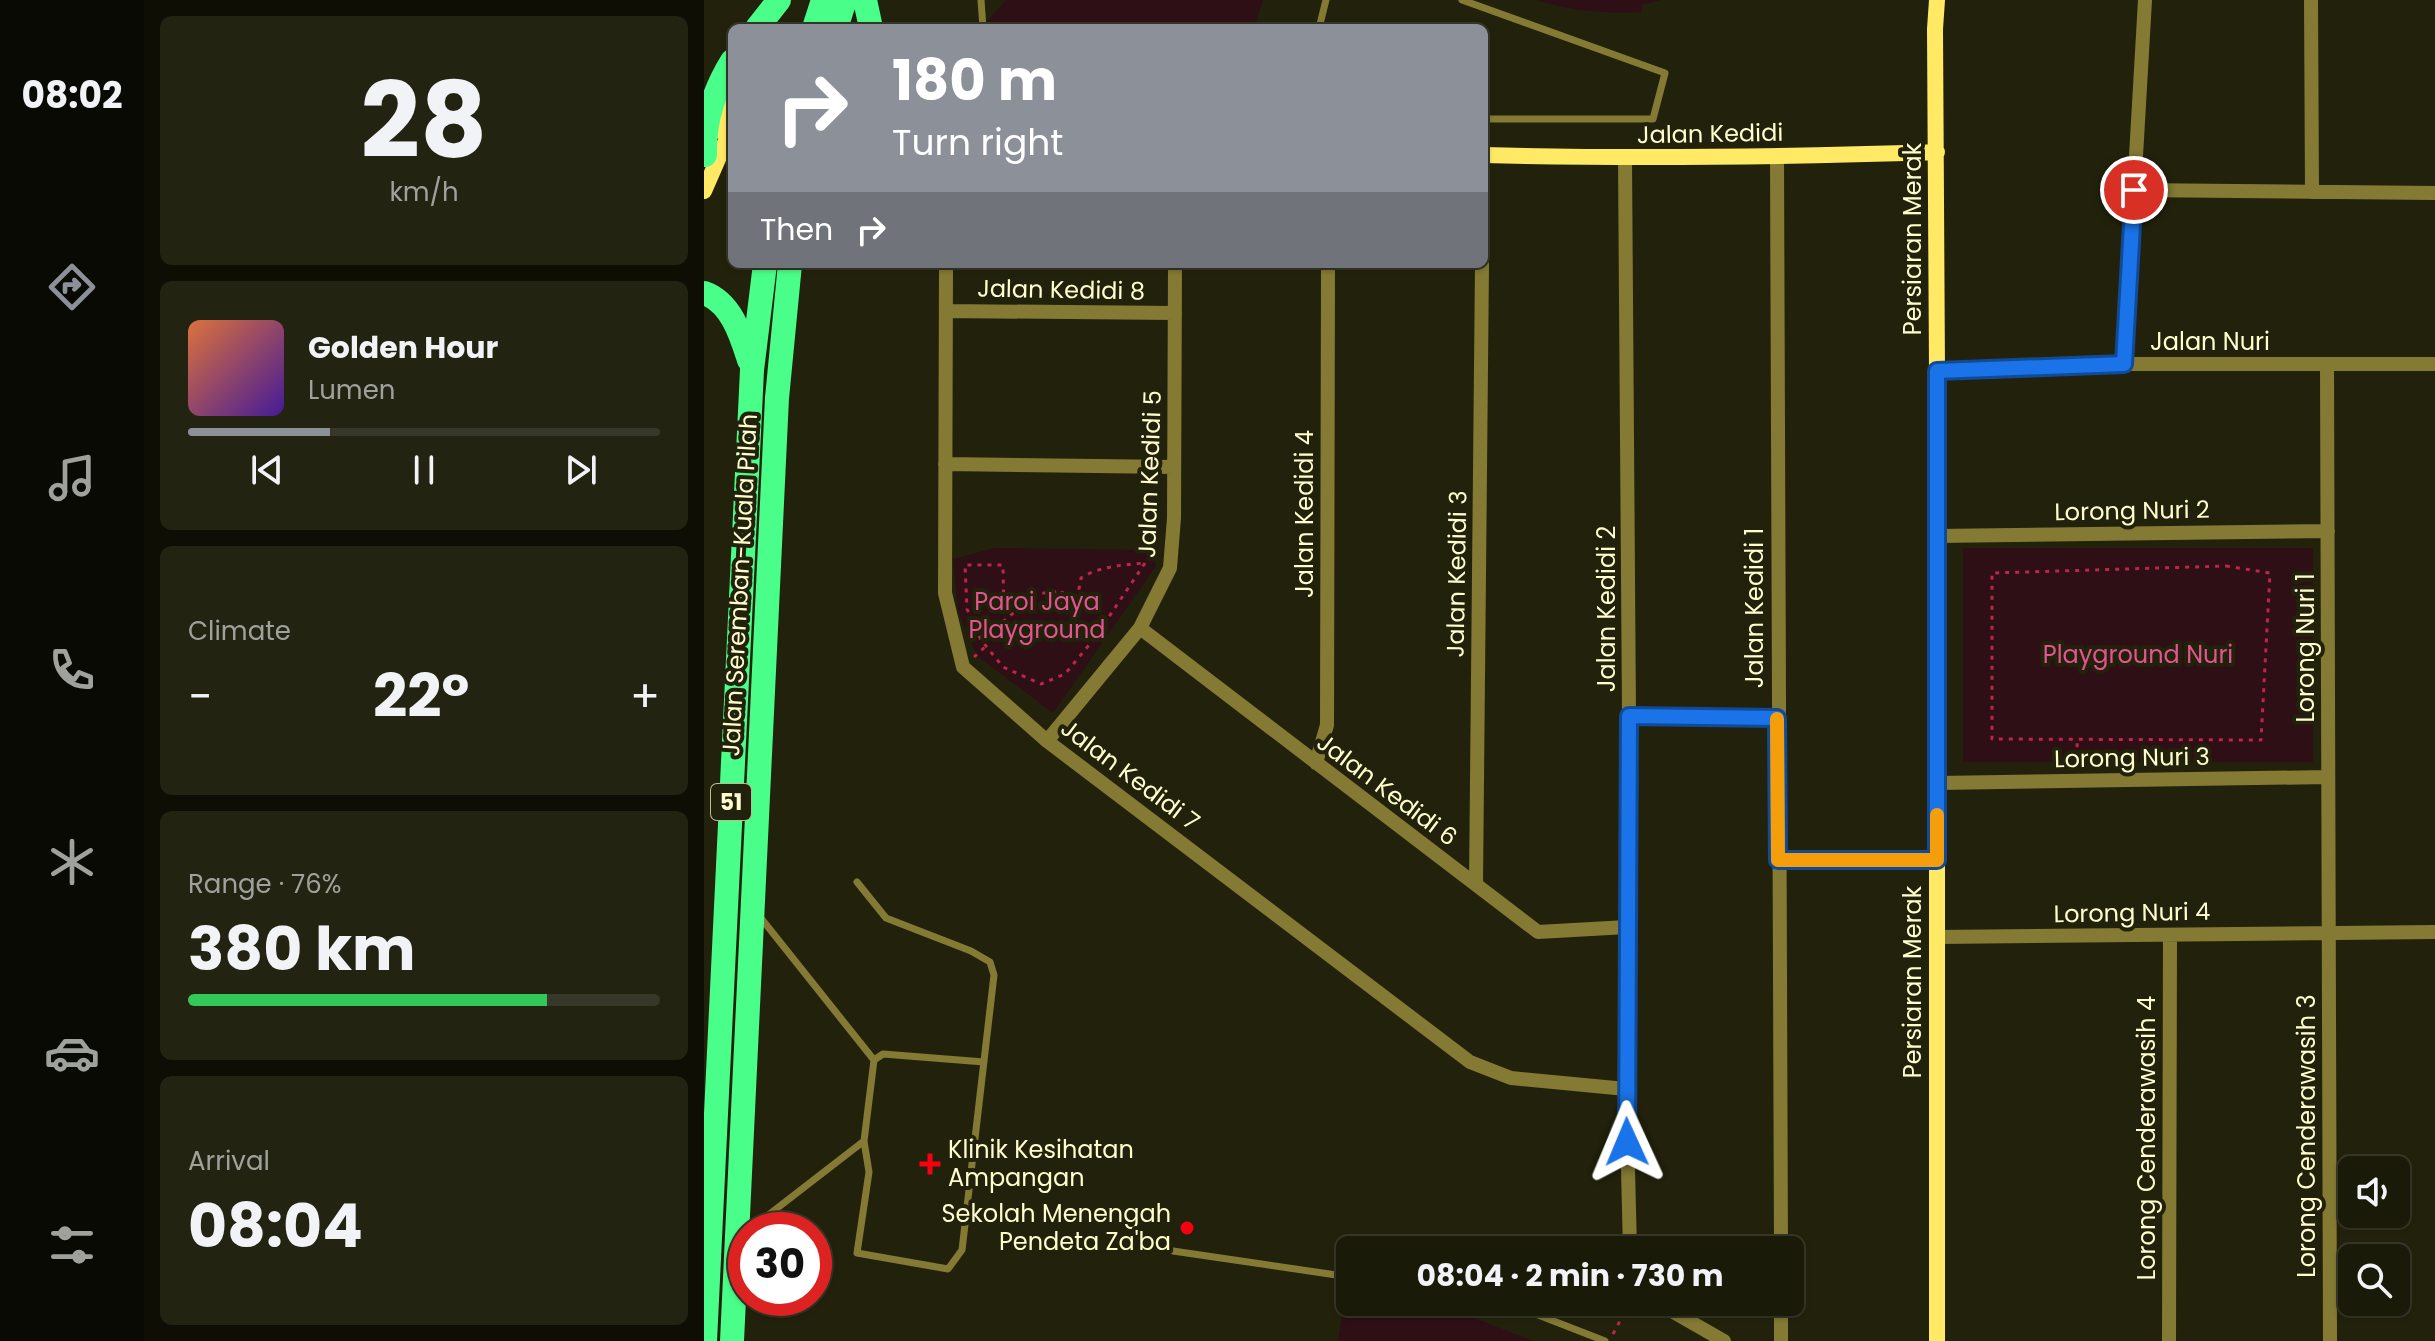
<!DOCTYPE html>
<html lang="en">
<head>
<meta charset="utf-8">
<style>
  body { margin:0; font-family:Poppins,sans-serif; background:#232312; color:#f1f3f6; height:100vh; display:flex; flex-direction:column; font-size:30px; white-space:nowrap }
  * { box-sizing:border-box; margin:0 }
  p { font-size:26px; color:#9fa19c }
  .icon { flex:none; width:44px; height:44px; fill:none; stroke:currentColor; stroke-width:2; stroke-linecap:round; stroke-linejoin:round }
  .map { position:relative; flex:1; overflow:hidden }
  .side { display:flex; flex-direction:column; gap:16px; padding:16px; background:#0e0e05; width:560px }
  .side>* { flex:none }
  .guide { position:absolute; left:24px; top:24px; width:760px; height:244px; border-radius:12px; box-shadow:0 2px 6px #0004,0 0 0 2px #38382a; background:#8c9099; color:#fff; overflow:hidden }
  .fabs { position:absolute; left:1634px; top:1156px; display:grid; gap:16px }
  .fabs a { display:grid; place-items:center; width:72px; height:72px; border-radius:12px; background:#1a1a09; box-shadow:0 2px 6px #0004,0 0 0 2px #38382a; font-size:40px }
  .speed { position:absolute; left:24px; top:1212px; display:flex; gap:16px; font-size:40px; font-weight:700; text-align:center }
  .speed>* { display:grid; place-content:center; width:104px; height:104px; border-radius:50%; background:#1a1a09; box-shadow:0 2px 6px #0004,0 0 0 2px #38382a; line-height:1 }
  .speed .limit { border:12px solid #d22; background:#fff; color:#111 }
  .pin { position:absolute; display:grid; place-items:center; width:68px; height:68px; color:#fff; margin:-34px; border:4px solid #fff; border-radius:50%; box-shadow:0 2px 8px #0007 }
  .me { position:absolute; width:88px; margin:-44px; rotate:359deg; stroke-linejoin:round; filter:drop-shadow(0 0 6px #0008) }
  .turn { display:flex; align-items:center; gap:28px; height:168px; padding:0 32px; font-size:36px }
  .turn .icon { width:104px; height:104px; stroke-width:2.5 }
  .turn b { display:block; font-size:56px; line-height:68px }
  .then { display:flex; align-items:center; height:76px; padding:0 32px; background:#0003; gap:16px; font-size:30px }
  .big { font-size:60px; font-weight:700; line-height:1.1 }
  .side .widget { flex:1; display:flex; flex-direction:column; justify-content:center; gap:12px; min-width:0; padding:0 28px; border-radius:12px; background:#232312 }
  .side .dial { align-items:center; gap:0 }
  .dial b { font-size:104px; line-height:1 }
  .song { display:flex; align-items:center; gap:24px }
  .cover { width:96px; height:96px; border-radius:12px; background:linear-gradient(135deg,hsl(20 70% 55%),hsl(260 70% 35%)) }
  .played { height:8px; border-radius:4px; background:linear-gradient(90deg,#8c9099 30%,#38382a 30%) }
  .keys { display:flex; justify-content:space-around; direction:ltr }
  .heat { display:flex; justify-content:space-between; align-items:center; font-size:44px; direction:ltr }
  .charge { height:12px; border-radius:6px; background:linear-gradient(90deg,#34c759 76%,#38382a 0) }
  .trip { position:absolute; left:632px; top:1236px; width:468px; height:80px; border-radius:12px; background:#1a1a09; box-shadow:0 2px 6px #0004,0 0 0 2px #38382a; font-weight:700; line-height:80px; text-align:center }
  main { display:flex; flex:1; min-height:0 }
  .menu { display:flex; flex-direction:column; width:144px; justify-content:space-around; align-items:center; background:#0a0a04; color:#9fa19c }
  .menu .icon { width:56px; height:56px }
  .menu .selected { color:#8c9099 }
  .menu b { font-size:36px; color:#f1f3f6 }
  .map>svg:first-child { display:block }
</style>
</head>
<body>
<main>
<nav class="menu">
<b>08:02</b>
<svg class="icon selected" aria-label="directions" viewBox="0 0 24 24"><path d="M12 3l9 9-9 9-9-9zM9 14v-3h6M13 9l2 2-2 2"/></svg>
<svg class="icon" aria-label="music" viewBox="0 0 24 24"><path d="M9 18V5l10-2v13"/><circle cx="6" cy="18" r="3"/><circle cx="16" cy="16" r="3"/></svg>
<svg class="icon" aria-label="phone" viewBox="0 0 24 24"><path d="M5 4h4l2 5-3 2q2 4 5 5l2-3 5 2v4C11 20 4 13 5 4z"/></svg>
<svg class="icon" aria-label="climate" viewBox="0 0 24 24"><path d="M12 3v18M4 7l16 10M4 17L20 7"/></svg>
<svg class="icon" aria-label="car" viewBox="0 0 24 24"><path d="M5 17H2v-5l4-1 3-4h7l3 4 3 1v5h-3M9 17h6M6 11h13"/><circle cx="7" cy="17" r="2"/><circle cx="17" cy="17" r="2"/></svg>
<svg class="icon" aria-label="filters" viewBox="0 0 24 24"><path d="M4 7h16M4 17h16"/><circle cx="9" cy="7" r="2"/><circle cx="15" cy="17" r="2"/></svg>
</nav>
<section class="side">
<div class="widget dial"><b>28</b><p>km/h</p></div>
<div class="widget">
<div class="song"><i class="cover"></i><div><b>Golden Hour</b><p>Lumen</p></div></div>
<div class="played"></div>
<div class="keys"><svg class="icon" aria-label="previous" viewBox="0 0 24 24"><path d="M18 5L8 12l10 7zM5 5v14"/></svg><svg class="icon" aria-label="pause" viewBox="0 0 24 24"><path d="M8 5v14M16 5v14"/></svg><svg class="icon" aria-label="next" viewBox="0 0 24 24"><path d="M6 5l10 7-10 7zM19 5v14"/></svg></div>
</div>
<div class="widget"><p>Climate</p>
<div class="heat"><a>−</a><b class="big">22°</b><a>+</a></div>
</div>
<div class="widget"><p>Range · 76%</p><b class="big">380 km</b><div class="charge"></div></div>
<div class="widget"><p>Arrival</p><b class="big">08:04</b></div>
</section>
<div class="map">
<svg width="1731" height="1341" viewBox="0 0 1731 1341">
  <rect width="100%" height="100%" fill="#22220c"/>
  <path fill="#2d0f15" d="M 302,0 L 559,0 L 550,28 L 287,28 L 282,23 Z
    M 832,0 L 957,0 L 938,5 L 938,12 C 901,14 868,11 832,0 Z
    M 291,548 L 446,550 L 452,566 L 349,713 L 273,656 L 254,611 L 249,559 Z
    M 1259,548 L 1609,548 L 1609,762 L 1259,762 Z
    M 640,1302 L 757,1313 L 829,1341 L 634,1341 Z"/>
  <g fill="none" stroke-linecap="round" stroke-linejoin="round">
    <path stroke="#ba2748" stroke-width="3" stroke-dasharray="4 6" stroke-linecap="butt" d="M 441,563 L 390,639 L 361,674 L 337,684 L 299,667 L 277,640 L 263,609 L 261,565 L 299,565 L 300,621 L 331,594 L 358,591 L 359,607 L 374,594 L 377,578 C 396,566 419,565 441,563 Z
      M 1522,566 L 1566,573 L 1557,740 L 1288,739 L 1288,573 Z
      M 270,657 L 282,646
      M 1370,767 L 1374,739
      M 909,1334 L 926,1302"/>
    <path stroke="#847a34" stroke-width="7" d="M 277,0 L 279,28
      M 758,0 L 961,73 L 949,119 L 780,119
      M 615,28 L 622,0
      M 56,917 L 170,1060 L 160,1141 L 165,1172 L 153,1253 L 244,1269 L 258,1250 L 290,975 L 286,962 L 267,951 L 182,918 L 153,882
      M 170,1060 L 179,1054 L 280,1062
      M 45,1230 L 160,1141
      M 469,1251 L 646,1277
      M 801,1302 L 901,1341"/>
    <path stroke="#847a34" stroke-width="14" d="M 1607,0 L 1608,192
      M 1073,158 L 1077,1250
      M 921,159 L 925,716 L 922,1089 L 926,1250
      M 1430,190 L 1731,193
      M 242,264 L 241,593 L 259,667 L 343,741 L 766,1062 L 807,1078 L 922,1089
      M 242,311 L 471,313
      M 1420,364 L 1441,0
      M 1623,365 L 1626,1341
      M 1233,371 L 1420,364 L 1731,364
      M 241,464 L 470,467
      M 1233,536 L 1624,531
      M 436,628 L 834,932 L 923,927
      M 925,716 L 1073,718
      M 343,741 L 436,628 L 466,568 L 470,518 L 471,264
      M 612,763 L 623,725 L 624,264
      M 1233,783 L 1624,777
      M 1074,860 L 1233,860
      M 772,884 L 778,264
      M 1233,937 L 1731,932
      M 952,1302 L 1020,1341
      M 1077,1302 L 1077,1341
      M 1465,1341 L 1466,936"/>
    <path stroke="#ffe965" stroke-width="16" d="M 1233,0 L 1231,29 L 1233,371 L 1233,1341
      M 11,131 L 28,88
      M 780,155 C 931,159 1082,157 1233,152
      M 0,191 L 28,127"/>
    <path stroke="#49ff89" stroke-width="24" d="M 161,0 L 167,28
      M 53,28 L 75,0
      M 110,28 L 119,0
      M 132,28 L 141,0
      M 1,155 C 0,121 10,90 28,61
      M 0,293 C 27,302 37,335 45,360
      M 1,1341 L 48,370 L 61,264
      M 28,1341 L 73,398 L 86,264"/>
  </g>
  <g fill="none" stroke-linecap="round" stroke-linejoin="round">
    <g stroke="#114b97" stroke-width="20">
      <path id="route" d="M 923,1142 L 925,716 L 1073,718 L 1074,860 L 1233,860 L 1233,371 L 1420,364 L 1430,190"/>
    </g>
    <use href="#route" stroke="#1a73e8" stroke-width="14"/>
    <path stroke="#f59e0b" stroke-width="14" d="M 1073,719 L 1074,860 L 1233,860 L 1233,815"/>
  </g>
  <g fill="#f90011" stroke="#22220c" stroke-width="3">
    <path d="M222 1152h8v8h8v8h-8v8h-8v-8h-8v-8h8z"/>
    <circle cx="483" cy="1228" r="8"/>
  </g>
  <g text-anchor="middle" stroke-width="8" stroke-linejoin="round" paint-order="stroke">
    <rect fill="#22220c" stroke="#bdbb94" stroke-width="2" x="7" y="784" width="40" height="36" rx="6"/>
    <g font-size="22" font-weight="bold" fill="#fffcce">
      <text x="27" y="810">51</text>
    </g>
    <g font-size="24" fill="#fffcce" stroke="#22220c">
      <text transform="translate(1006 134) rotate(-1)" y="8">Jalan Kedidi</text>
      <text transform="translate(1209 239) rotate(-90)" y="8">Persiaran Merak</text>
      <text transform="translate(357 290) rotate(1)" y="8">Jalan Kedidi 8</text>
      <text x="1506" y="350">Jalan Nuri</text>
      <text transform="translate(446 474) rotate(-88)" y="8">Jalan Kedidi 5</text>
      <text transform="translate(1428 511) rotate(-1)" y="8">Lorong Nuri 2</text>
      <text transform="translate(601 514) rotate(-90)" y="8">Jalan Kedidi 4</text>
      <text transform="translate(753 574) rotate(-89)" y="8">Jalan Kedidi 3</text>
      <text transform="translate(36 585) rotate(-87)" y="8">Jalan Seremban-Kuala Pilah</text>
      <text transform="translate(1051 608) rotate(-90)" y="8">Jalan Kedidi 1</text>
      <text transform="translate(903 609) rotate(-90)" y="8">Jalan Kedidi 2</text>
      <text transform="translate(1602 648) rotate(-90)" y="8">Lorong Nuri 1</text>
      <text transform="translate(1428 758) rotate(-1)" y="8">Lorong Nuri 3</text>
      <text transform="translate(426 775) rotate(37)" y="8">Jalan Kedidi 7</text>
      <text transform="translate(683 790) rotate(37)" y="8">Jalan Kedidi 6</text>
      <text transform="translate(1428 913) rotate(-1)" y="8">Lorong Nuri 4</text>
      <text transform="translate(1209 982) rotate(-90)" y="8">Persiaran Merak</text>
      <text transform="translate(1603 1136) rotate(-90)" y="8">Lorong Cenderawasih 3</text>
      <text transform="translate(1443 1138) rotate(-90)" y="8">Lorong Cenderawasih 4</text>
    </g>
    <g font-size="24" fill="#e65390" stroke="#22220c">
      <text x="333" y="610">Paroi Jaya<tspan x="333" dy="28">Playground</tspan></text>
      <text x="1434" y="663">Playground Nuri</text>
    </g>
    <g font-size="24" fill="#fffcce" stroke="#22220c" text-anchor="start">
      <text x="244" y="1158">Klinik Kesihatan<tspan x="244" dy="28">Ampangan</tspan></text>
      <text x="467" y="1222" text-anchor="end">Sekolah Menengah<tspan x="467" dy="28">Pendeta Za'ba</tspan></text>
    </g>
  </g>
</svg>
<div class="fabs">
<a><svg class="icon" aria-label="sound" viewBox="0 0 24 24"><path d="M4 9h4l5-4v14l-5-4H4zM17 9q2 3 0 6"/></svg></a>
<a><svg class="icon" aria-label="search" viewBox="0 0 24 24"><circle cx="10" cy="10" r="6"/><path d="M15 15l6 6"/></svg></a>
</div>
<div class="speed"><div class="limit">30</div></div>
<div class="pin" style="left:1430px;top:190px;background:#d93025"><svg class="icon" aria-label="arrive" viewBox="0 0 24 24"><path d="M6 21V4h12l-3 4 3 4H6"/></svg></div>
<svg class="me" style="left:923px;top:1142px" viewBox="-20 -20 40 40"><path d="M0-17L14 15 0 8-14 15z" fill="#1a73e8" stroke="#fff" stroke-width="4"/></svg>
<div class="trip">08:04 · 2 min · 730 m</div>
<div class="guide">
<div class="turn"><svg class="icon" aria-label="right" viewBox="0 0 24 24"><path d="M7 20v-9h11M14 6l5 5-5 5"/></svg><div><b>180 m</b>Turn right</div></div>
<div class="then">Then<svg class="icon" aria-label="right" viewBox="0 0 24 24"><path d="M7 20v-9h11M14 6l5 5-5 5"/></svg></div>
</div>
</div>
</main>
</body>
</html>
